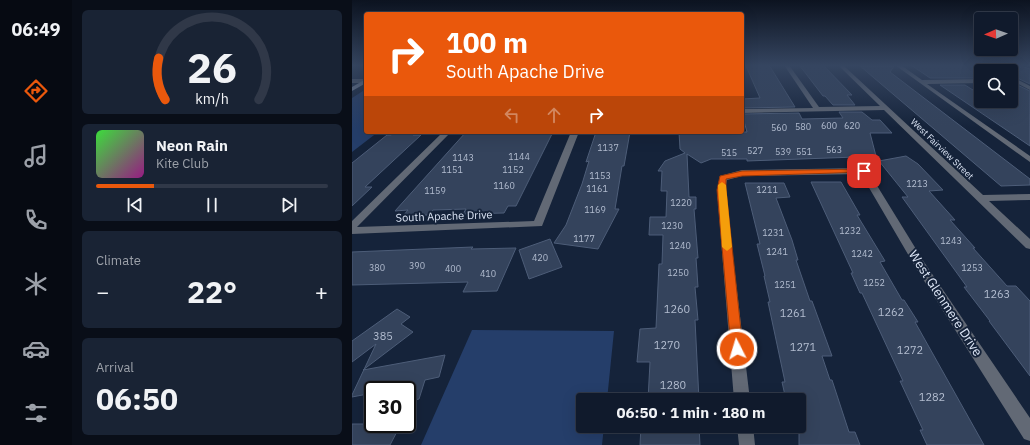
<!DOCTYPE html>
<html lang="en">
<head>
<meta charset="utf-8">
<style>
  body { margin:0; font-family:"IBM Plex Sans",sans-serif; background:#192334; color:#f1f3f6; height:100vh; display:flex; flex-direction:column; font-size:15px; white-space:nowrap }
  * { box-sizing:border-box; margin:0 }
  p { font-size:13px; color:#9ca1a9 }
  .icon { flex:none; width:22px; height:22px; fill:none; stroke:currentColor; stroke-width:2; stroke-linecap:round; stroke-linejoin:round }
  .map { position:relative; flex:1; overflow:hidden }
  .details { display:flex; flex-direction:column; gap:10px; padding:10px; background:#090e18; width:280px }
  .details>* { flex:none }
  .top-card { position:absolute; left:12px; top:12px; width:380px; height:122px; border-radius:4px; box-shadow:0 4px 16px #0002,0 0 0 1px #303848; background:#ea580c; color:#fff; overflow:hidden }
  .needle { width:26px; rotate:268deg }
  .controls { position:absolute; left:622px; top:12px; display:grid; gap:8px }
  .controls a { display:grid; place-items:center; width:44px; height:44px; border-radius:4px; background:#101a2c; box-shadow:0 4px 16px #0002,0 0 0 1px #303848; font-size:20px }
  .speed { position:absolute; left:12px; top:381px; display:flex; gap:8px; font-size:20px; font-weight:700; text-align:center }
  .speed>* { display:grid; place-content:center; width:52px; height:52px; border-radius:50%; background:#101a2c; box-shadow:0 4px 16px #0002,0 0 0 1px #303848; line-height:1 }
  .speed .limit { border:2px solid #111; border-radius:6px; background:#fff; color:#111 }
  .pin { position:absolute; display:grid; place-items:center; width:34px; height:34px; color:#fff; margin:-17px; border-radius:8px; box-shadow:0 2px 6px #0006 }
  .me { position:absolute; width:44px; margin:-22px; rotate:355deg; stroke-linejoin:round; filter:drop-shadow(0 0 3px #0008) }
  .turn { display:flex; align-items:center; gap:14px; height:84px; padding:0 16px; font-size:18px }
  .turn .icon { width:52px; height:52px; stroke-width:2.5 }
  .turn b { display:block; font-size:28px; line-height:34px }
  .lanes { display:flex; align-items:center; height:38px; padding:0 16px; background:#0003; justify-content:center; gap:20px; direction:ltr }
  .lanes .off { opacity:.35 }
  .big { font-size:30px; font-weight:700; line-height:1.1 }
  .details .widget { flex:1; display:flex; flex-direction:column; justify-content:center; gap:6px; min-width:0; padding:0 14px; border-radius:6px; background:#192334 }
  .details .dial { align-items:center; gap:0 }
  .dial svg { height:104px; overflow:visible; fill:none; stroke:#303848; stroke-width:7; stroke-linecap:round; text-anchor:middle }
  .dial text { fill:#f1f3f6; stroke:none }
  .song { display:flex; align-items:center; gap:12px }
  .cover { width:48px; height:48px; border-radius:6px; background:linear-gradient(135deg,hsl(120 70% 55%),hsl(310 70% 35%)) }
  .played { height:4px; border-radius:2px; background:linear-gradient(90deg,#ea580c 25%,#303848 25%) }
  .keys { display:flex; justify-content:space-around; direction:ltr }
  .heat { display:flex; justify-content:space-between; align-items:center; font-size:22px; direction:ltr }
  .trip { position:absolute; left:224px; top:393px; width:230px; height:40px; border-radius:4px; background:#101a2c; box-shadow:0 4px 16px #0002,0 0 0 1px #303848; font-weight:700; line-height:40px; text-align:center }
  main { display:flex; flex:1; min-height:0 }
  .tab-bar { display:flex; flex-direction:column; width:72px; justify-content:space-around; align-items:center; background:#060a12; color:#9ca1a9 }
  .tab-bar .icon { width:28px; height:28px }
  .tab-bar .current { color:#ea580c }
  .tab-bar b { font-size:18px; color:#f1f3f6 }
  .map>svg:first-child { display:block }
</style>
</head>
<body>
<main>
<nav class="tab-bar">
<b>06:49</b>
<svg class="icon current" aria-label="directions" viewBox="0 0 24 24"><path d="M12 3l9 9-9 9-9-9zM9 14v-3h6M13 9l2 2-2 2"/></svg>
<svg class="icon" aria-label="music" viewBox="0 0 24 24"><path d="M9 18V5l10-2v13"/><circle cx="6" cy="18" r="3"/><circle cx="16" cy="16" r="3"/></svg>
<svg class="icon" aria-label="phone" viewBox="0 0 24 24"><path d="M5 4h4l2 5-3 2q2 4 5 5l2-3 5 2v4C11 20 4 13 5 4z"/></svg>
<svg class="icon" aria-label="climate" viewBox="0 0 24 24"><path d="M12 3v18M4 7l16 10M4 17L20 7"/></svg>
<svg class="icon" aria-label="car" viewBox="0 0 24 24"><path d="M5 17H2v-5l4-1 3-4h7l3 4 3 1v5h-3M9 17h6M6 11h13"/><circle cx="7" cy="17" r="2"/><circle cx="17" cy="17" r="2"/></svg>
<svg class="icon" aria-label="filters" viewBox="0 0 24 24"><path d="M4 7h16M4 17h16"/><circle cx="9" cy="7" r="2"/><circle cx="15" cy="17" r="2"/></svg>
</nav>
<section class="details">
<div class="widget dial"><svg viewBox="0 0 100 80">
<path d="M14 69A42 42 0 1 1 86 69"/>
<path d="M14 69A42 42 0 0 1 9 37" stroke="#ea580c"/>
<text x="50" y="56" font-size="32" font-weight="700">26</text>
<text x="50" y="72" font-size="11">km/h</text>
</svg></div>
<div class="widget">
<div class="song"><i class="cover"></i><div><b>Neon Rain</b><p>Kite Club</p></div></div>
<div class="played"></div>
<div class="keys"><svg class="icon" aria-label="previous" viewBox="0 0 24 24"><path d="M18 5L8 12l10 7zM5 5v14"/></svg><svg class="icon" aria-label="pause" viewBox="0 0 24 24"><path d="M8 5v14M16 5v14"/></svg><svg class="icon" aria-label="next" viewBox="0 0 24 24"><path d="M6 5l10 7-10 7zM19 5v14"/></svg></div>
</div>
<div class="widget"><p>Climate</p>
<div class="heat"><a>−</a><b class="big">22°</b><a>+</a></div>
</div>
<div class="widget"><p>Arrival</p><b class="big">06:50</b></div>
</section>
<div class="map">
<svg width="678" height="445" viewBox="0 0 678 445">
  <rect width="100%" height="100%" fill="#15233a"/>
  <path fill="#253e6a" d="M 14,89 L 14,132 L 26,132 L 0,152 L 0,98 Z
    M 120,330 L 262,331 L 255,400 L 231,400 L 231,426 L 252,426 L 250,445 L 69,445 Z"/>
  <path fill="#34435c" stroke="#4d5d78" d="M 397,65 L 417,65 L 443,107 L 390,108 L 390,99 L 408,98 L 394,66 Z
    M 452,65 L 471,65 L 500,95 L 495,95 L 503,105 L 481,105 L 473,96 L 471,96 L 448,66 L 452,66 Z
    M 559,65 L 618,65 L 629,72 L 629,78 L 578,78 Z
    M 508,66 L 542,66 L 538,72 L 678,179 L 678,185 L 649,186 Z
    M 659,67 L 672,67 L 678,69 L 678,84 L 659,75 Z
    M 659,82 L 678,91 L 678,146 L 588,85 L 613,85 L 629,95 L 629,101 L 659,101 Z
    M 487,112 L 510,112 L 520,120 L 528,120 L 540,133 L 518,133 L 525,160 L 504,157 L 395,161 L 395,159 L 359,159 L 349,163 L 335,154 L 337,197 L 344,197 L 344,209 L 342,209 L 346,258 L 344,258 L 346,287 L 343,287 L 346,320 L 343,320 L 347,400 L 296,400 L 298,362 L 285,362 L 288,329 L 304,328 L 307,264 L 310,264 L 311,235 L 297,235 L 298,217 L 314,217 L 315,191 L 309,191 L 310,171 L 306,171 L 313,161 L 333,153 L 328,149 L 327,132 L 395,132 L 390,114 L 447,113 L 450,119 L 491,118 Z
    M 43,132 L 64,132 L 61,135 L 69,135 L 13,187 L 20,187 L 0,206 L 0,163 L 35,135 L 39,135 Z
    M 114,132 L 201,132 L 164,206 L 156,206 L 152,213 L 111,214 L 114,209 L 81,210 L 77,215 L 51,216 L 56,210 L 43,211 Z
    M 244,132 L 278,132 L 272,166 L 270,166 L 263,209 L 267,209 L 246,249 L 202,243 L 214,225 L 230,184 L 237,161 L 234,162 Z
    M 554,156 L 566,164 L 591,190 L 577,191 L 603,220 L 598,220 L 623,248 L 621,248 L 655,286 L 664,286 L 678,301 L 678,376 L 637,321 L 638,321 L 612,287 L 615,287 L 550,197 L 556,197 L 527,161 Z
    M 459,182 L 489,182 L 508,215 L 505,215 L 533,261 L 528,262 L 550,300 L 552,300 L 566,322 L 563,322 L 632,445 L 575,445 L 568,430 L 571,430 L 548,381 L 551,381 L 510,293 L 508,293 L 499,273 L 501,273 Z
    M 393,183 L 432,183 L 438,197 L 424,198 L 440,240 L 446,260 L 444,260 L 458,301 L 460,301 L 480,356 L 470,356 L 478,380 L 480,380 L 497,432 L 503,432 L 508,445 L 447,445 L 447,400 L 434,400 L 430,382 L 433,382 L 416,302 L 418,302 L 412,276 L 413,276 L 405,244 L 408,244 Z
    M 198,239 L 210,267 L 177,279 L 167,250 Z
    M 121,247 L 119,249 L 164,248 L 145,291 L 111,292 L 116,282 L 0,285 L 0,252 Z
    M 45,309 L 58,317 L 49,324 L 61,332 L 11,370 L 93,355 L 87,377 L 73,380 L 67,399 L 55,402 L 55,390 L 21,390 L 21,393 L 0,397 L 0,395 L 24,344 L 0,362 L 0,341 Z
    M 0,424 L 49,424 L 38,445 L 0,445 Z
    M 289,426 L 347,426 L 348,445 L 288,445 Z"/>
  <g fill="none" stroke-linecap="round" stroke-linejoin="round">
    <path fill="#626975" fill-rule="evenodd" d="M 432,65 L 437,65 L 467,107 L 528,106 L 486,65 L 491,65 L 631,195 L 678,194 L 678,200 L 637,201 L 678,239 L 678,249 L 674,248 L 532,110 L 390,113 L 390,109 L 461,108 Z
      M 543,65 L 549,65 L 570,80 L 629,79 L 629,83 L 575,84 L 678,156 L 678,162 Z
      M 632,65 L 639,65 L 648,71 L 641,71 Z
      M 659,76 L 678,86 L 678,90 L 659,80 Z
      M 0,79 L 14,79 L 14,83 L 0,83 Z
      M 91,132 L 99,132 L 5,227 L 182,221 L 219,132 L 227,132 L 190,226 L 0,234 L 0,221 Z
      M 512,168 L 516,171 L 572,262 L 678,418 L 678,441 L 672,439 L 564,268 L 509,174 L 390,176 L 375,180 L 373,190 L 398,400 L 382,400 L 365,190 L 368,176 L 390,170 Z
      M 385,426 L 401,426 L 403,445 L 387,445 Z"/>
    <path fill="#8591a5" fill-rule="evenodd" d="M 14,79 L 14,83 L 0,91 L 0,87 Z"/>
  </g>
  <linearGradient id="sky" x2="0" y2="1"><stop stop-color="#0c1320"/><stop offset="0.51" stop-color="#354560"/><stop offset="1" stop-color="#354560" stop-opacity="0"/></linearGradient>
  <rect width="678" height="128" fill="url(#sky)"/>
  <path fill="#ea580c" stroke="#983908" d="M 512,169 L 514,169 L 514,172 L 390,176 L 374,179 L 374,190 L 391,349 L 389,353 L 385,354 L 381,353 L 379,349 L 365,190 L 368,176 L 390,171 Z"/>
  <path fill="#f59e0b" d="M 370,182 L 374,185 L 380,247 L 375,251 L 370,247 L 366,185 Z"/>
  <g text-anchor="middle" stroke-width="4" stroke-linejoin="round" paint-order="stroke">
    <g font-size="9" fill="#b3bdd0">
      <text x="477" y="129">600</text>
      <text x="500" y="129">620</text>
      <text x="451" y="130">580</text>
      <text x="427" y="131">560</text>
      <text x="256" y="151">1137</text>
      <text x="482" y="153">563</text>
      <text x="403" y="154">527</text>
      <text x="431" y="155">539</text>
      <text x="452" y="155">551</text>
      <text x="377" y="156">515</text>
      <text x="167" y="160">1144</text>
      <text x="111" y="161">1143</text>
      <text x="100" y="173">1151</text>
      <text x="161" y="173">1152</text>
      <text x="248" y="179">1153</text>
      <text x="565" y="187">1213</text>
      <text x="152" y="189">1160</text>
      <text x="245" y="192">1161</text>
      <text x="415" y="193">1211</text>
      <text x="83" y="194">1159</text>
      <text x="329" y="206">1220</text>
      <text x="243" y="213">1169</text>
      <text x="320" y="229">1230</text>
      <text x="498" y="234">1232</text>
      <text x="421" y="236">1231</text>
      <text x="232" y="242">1177</text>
      <text x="599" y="244">1243</text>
      <text x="328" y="249">1240</text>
      <text x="425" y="255">1241</text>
      <text x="510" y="257">1242</text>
      <text x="188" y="261">420</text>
      <text x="65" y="269">390</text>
      <text x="25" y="271">380</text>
      <text x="620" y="271">1253</text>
      <text x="101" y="272">400</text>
      <text x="326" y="276">1250</text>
      <text x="136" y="277">410</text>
      <text x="522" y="286">1252</text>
      <text x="433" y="288">1251</text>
    </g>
    <g font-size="9" fill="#dde6f6" stroke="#15233a">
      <text transform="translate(590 149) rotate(44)" y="3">West Fairview Street</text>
    </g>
    <g font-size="11" fill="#dde6f6" stroke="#15233a">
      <text transform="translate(92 216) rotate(-2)" y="4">South Apache Drive</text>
    </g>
    <g font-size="11" fill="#b3bdd0">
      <text x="645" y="298">1263</text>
      <text x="325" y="313">1260</text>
      <text x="539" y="316">1262</text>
      <text x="441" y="317">1261</text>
      <text x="31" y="340">385</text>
      <text x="315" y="349">1270</text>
      <text x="451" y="351">1271</text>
      <text x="558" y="354">1272</text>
      <text x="321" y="389">1280</text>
      <text x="580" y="401">1282</text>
    </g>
    <g font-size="13" fill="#dde6f6" stroke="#15233a">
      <text transform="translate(594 303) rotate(57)" y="5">West Glenmere Drive</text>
    </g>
  </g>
</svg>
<div class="controls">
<a><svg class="needle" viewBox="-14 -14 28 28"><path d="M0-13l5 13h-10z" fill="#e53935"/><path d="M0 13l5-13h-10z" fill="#9ca1a9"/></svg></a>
<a><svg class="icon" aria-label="search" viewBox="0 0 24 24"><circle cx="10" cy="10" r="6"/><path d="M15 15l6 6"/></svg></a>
</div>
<div class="speed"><div class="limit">30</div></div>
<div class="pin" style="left:512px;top:171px;background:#d93025"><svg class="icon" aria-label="arrive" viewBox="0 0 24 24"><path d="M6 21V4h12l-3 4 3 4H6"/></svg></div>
<svg class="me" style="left:385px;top:349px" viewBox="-20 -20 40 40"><circle r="17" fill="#ea580c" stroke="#fff" stroke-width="3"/><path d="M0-11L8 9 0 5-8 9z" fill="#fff"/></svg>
<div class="trip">06:50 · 1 min · 180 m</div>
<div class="top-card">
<div class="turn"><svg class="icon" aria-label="right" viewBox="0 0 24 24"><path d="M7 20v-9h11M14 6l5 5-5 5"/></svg><div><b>100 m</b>South Apache Drive</div></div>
<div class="lanes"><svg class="icon off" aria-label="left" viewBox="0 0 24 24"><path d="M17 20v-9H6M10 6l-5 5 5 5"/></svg><svg class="icon off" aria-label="ahead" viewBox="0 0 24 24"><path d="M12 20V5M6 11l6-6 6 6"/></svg><svg class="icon" aria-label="right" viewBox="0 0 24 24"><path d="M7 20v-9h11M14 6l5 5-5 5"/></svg></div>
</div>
</div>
</main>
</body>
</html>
